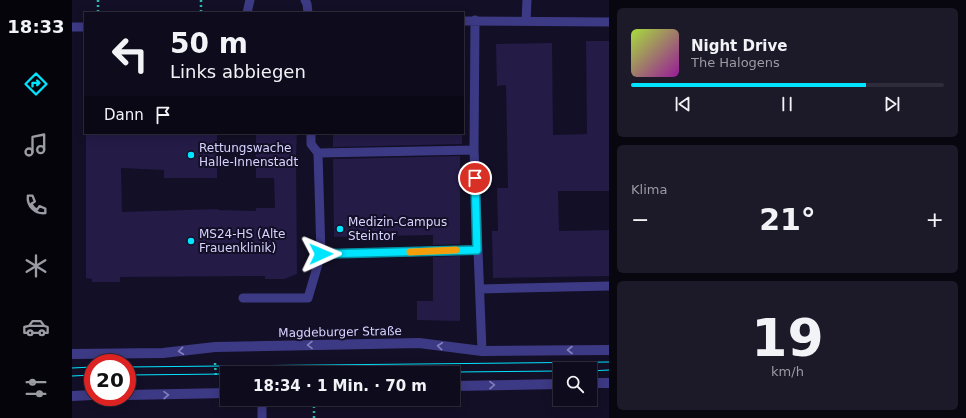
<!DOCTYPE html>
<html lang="de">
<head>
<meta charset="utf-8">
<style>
  body { margin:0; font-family:"DejaVu Sans",sans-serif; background:#1c1929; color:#f1f3f6; height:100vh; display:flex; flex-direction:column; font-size:15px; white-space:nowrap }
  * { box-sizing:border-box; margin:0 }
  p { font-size:13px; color:#9b9ba3 }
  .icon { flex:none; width:22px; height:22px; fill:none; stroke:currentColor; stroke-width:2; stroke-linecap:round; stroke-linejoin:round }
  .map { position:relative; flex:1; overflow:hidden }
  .side { display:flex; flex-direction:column; gap:8px; padding:8px; background:#08060f; width:357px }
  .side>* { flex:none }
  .top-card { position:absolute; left:12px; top:12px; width:380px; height:122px; border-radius:0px; box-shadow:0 2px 10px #0003,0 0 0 1px #2e2b3b; background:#0e0b1c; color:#f1f3f6; overflow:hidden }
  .buttons { position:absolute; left:481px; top:362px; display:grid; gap:8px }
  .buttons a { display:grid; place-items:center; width:44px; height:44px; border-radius:0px; background:#0e0b1c; box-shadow:0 2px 10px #0003,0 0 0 1px #2e2b3b; font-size:20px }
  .speed { position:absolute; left:12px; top:354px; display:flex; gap:8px; font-size:20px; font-weight:700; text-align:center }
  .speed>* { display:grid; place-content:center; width:52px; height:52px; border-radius:50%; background:#0e0b1c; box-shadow:0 2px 10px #0003,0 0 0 1px #2e2b3b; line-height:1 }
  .speed .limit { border:6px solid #d22; background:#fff; color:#111 }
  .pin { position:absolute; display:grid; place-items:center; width:34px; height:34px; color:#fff; margin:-17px; border:2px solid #fff; border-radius:50%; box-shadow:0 1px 4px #0007 }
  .me { position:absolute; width:44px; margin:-22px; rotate:89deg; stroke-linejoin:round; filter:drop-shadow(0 0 3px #0008) }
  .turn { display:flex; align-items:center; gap:14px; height:84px; padding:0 20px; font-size:18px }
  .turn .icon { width:52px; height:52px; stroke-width:2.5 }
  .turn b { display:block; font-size:28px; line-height:34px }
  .then { display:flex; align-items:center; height:38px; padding:0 20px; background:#0003; gap:8px; font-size:15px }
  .big { font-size:30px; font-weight:700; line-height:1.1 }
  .side .card { flex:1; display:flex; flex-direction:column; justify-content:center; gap:6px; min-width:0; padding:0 14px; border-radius:6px; background:#1c1929 }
  .side .dial { align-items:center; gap:0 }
  .dial b { font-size:52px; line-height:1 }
  .song { display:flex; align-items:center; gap:12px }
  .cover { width:48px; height:48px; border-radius:6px; background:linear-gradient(135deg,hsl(80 70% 55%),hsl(300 70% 35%)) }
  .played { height:4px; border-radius:2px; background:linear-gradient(90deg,#00e5ff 75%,#2e2b3b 75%) }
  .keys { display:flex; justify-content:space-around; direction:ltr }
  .heat { display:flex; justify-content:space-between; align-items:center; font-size:22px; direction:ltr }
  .trip { position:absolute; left:148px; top:366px; width:240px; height:40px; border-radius:0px; background:#0e0b1c; box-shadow:0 2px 10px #0003,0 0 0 1px #2e2b3b; font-weight:700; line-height:40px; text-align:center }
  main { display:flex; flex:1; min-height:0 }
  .tabs { display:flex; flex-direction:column; width:72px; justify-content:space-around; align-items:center; background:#06040b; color:#9b9ba3 }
  .tabs .icon { width:28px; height:28px }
  .tabs .selected { color:#00e5ff }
  .tabs b { font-size:18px; color:#f1f3f6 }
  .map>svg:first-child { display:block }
</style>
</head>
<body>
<main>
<nav class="tabs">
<b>18:33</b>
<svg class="icon selected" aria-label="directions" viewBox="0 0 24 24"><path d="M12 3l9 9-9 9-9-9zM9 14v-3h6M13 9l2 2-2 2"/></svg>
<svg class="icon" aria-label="music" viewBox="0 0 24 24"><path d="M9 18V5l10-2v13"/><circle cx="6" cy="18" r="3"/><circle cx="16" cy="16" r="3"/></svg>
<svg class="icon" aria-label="phone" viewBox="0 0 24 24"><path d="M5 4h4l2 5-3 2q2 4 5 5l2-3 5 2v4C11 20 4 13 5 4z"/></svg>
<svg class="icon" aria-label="climate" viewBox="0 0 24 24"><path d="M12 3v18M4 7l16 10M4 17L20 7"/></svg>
<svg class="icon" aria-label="car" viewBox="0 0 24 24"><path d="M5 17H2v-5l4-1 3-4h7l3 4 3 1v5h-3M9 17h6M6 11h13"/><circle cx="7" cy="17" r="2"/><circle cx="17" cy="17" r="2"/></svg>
<svg class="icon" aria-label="filters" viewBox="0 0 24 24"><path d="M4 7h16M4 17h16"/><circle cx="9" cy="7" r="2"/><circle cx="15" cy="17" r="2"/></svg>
</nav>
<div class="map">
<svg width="537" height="418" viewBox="0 0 537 418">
  <rect width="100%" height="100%" fill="#130f26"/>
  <path fill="#241b47" d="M 514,41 L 537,41 L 537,191 L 486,191 L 487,231 L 537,230 L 537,276 L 421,278 L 420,231 L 426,231 L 425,188 L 436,188 L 434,85 L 425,86 L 424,44 L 480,43 L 481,135 L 515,134 Z
    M 14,133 L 145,133 L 145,178 L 92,178 L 92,170 L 49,168 L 50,212 L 146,209 L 146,210 L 184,211 L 184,208 L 203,208 L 202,178 L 184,178 L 184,133 L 225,133 L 224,155 L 225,274 L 212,279 L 193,279 L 193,276 L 48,277 L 48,282 L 20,282 L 20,279 L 14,278 Z
    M 261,133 L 390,133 L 390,144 L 261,147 Z
    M 388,156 L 388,244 L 361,245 L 361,235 L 262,237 L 261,159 Z
    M 388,256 L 388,321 L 345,320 L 345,301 L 361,301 L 361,257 Z"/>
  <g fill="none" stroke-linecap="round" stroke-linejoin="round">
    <path stroke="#2fb8b0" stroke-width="2.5" stroke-dasharray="2 3" stroke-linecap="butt" d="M 26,0 L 26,13
      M 129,0 L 129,13
      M 143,363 L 144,378
      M 242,406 L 242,418"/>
    <path stroke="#3d3a85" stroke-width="9" d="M 233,0 L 235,4 L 236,13
      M 175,13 L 178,0
      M 403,20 L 402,150 L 410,351
      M 391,21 L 537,22
      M 454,21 L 455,0
      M 0,27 L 13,27
      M 239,133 L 239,144 L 246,153 L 249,254 L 405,250
      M 246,153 L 402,150
      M 408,289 L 537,286
      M 171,298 L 236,298 L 249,254
      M 190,399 L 190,418"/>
    <path stroke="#3d3a85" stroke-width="10" d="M 0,354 L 91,353 L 143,347 L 347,343 L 410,351 L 537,350
      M 518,383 L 537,383
      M 381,386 L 488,384
      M 55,395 L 155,393
      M 0,396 L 21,395"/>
    <path stroke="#00e5ff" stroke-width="1" d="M 55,367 L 537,362
      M 0,368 L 21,367
      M 518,371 L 537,370
      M 279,373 L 488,371
      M 55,375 L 155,374
      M 0,376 L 21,375"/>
  </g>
  <defs><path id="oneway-chevron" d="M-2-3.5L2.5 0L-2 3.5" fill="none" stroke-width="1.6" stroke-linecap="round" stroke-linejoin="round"/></defs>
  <g stroke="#837fbc">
    <use href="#oneway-chevron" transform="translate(238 345) rotate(179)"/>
    <use href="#oneway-chevron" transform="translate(368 346) rotate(-174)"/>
    <use href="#oneway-chevron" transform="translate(498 350) rotate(180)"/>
    <use href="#oneway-chevron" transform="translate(109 351) rotate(174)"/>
    <use href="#oneway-chevron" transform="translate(420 385) rotate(-1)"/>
    <use href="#oneway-chevron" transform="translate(94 395) rotate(-1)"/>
  </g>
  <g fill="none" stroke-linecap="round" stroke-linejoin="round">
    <g stroke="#0095a6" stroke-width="10">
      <path id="route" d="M 249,254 L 405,250 L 403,178"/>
    </g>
    <use href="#route" stroke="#00e5ff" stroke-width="7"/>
    <path stroke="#f59e0b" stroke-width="7" d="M 338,252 L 384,250"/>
  </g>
  <g fill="#00e5ff" stroke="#130f26" stroke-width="1.5">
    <circle cx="119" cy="155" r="4"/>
    <circle cx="268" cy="229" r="4"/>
    <circle cx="119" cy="241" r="4"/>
  </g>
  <g text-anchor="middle" stroke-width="4" stroke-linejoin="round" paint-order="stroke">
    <g font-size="12" fill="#d9d4ff" stroke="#130f26" text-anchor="start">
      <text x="127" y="152">Rettungswache<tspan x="127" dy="14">Halle-Innenstadt</tspan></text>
      <text x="276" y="226">Medizin-Campus<tspan x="276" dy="14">Steintor</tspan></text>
      <text x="127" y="238">MS24-HS (Alte<tspan x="127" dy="14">Frauenklinik)</tspan></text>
    </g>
    <g font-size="12" fill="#d9d4ff" stroke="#130f26">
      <text transform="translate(268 332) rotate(-1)" y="4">Magdeburger Straße</text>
    </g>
  </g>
</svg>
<div class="buttons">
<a><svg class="icon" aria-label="search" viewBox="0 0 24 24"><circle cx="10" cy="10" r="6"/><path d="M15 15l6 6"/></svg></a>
</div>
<div class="speed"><div class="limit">20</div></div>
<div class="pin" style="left:403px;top:178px;background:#d93025"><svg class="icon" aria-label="arrive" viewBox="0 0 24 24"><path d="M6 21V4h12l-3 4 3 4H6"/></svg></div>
<svg class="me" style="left:249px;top:254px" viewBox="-20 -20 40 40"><path d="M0-17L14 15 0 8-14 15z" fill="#00e5ff" stroke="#fff" stroke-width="4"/></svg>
<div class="trip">18:34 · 1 Min. · 70 m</div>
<div class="top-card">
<div class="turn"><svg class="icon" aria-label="left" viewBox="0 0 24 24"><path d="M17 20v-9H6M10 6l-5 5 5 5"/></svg><div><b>50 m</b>Links abbiegen</div></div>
<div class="then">Dann<svg class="icon" aria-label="arrive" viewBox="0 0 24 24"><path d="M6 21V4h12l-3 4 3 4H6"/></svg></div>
</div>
</div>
<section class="side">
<div class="card">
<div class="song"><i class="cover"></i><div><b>Night Drive</b><p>The Halogens</p></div></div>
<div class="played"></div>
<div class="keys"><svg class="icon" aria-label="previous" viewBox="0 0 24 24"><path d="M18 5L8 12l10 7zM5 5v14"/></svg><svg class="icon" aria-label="pause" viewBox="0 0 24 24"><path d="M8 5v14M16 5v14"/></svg><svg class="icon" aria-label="next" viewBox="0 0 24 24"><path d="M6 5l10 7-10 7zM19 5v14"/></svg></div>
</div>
<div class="card"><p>Klima</p>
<div class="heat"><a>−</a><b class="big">21°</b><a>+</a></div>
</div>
<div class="card dial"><b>19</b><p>km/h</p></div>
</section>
</main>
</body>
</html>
